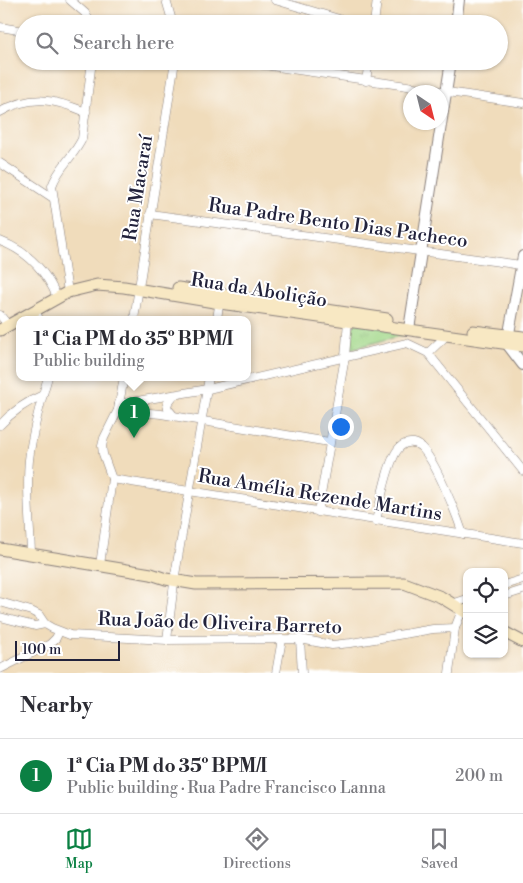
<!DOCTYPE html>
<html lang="en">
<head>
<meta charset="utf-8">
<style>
  :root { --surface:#fff; --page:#f2f2f3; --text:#2b2b33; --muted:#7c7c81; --line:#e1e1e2; --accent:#0b8043 }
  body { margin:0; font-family:"Libre Bodoni",serif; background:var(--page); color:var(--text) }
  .controls { position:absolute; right:15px; bottom:15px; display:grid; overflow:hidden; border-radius:10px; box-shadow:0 1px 4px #0004 }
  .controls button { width:45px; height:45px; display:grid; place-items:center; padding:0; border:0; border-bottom:1px solid var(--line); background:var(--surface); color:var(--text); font:25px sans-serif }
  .compass { position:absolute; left:403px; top:85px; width:45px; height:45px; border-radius:50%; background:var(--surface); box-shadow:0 1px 4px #0004; rotate:145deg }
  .scale { position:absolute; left:15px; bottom:12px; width:105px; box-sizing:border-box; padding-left:5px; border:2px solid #22223b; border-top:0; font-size:14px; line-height:18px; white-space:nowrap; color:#22223b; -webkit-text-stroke:4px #fff; paint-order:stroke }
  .you { position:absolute; left:340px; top:426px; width:18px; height:18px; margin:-12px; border:4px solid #fff; border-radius:50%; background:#1a73e8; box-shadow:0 0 0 8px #1a73e833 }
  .badge { display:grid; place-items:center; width:32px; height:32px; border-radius:50%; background:var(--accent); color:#fff; font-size:16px; font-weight:700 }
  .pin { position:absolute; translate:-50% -41px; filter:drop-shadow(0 1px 2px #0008) }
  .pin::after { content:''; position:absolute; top:26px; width:18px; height:15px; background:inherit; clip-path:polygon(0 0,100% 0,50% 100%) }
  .popup { position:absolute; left:16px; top:316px; width:235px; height:65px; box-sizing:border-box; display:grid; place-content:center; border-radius:10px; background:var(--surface); filter:drop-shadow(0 1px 4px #0005); font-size:16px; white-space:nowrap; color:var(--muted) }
  .popup b { font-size:19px; color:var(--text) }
  .popup::after { content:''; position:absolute; left:50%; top:100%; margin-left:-10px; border:10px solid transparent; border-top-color:var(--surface) }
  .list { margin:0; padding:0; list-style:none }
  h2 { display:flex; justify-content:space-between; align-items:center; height:65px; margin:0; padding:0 20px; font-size:21px }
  h2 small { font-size:16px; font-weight:400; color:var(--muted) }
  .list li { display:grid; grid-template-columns:32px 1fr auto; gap:15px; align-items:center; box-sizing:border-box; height:75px; padding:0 20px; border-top:1px solid var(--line) }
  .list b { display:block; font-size:19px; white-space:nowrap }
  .list p { margin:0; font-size:16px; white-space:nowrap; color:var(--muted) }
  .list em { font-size:16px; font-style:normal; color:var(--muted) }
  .icon { flex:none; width:28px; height:28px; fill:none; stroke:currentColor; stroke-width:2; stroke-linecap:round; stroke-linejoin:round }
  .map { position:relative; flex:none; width:523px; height:673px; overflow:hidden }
  .search { position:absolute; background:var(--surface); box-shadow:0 1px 4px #0004; left:15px; right:15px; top:15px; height:55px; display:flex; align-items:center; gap:12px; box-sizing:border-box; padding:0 18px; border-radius:28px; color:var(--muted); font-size:19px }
  .sheet { height:140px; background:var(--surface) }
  nav { display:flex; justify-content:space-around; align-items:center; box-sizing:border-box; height:70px; border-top:1px solid var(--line); background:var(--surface); font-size:14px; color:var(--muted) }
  nav a { display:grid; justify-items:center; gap:2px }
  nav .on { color:var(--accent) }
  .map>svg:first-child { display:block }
  .park { fill:url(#park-tufts); stroke:#627c62 }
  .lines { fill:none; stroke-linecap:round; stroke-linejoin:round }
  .minor-casing { stroke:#897f7b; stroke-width:9 }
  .tertiary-casing { stroke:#897f7b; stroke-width:12 }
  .secondary-casing { stroke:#897f7b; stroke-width:13 }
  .minor { stroke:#fff; stroke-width:8 }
  .tertiary { stroke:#fff; stroke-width:10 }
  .secondary { stroke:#f8e8c3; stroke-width:11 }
  .labels { text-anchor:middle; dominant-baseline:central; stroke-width:4; stroke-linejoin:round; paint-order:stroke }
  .street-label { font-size:19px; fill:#22223b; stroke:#fff }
</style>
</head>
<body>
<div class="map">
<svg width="523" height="673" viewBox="0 0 523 673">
  <defs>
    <pattern id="park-tufts" width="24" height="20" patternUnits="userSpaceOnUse" patternTransform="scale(1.25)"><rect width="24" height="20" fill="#a2d788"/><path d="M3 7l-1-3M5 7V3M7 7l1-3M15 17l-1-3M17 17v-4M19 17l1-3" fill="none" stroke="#8bb876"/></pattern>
  </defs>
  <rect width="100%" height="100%" fill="#fff"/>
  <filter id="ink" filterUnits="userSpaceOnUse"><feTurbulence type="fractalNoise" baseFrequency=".02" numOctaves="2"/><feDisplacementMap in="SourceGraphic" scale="10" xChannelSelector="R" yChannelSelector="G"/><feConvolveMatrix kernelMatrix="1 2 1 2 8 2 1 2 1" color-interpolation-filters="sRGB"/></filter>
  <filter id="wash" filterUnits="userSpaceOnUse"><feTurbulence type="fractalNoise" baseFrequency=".0096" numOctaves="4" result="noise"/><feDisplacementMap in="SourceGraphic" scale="20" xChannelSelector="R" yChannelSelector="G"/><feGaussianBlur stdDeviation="1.12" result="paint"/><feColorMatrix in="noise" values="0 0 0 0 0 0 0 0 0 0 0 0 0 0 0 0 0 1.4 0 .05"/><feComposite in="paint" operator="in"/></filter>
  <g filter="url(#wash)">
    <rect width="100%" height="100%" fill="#f0dcbb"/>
    <polygon class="park" points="354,322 407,334 351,349"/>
  </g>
  <g filter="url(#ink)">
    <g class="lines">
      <defs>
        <g id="minor">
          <polyline points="70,0 85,13 91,24"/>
          <polyline points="166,0 173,24"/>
          <polyline points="275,0 356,24"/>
          <polyline points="374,24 377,0"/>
          <polyline points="0,27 24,31"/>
          <polyline points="237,61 523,103"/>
          <polyline points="366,81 369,61"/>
          <path d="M 0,112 C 32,94 54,99 86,112"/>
          <polyline points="0,163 53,198"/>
          <polyline points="150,214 521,265"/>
          <path d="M 0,241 C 27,251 46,271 57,297"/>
          <path d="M 68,292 L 52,186 C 58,168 74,156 82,139 L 92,61"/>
          <polyline points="35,310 39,319"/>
          <polyline points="0,315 8,325"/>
          <polyline points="134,319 175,61"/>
          <polyline points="217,319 220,299"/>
          <polyline points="428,353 447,335"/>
          <polyline points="174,395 167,404 168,409 174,416"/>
          <polyline points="119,404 208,389 407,343 428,353 523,471"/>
          <polyline points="118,410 161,414 329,442"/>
          <path d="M 0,425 C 13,411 26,402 43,395"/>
          <polyline points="112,479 523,543"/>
          <polyline points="318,512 345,357 348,321"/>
          <path d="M 376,521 C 380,504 388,458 400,447 C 405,442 415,441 421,447 C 435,460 456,513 463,534"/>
          <path d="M 31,553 C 30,522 26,491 29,460 C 32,432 40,404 48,377"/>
          <polyline points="100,565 112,479 103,454 102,446 104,438 118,410 124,377"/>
          <polyline points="504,585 523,579"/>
          <polyline points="504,596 523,590"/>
          <polyline points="0,602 31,611 39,615 45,624 52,628 70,635 167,640 300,639 332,645 351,643 433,629 455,628"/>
          <polyline points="452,604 467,599"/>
          <polyline points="0,617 35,626 45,624"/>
          <polyline points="300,639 302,673"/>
          <polyline points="167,640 175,575 209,377"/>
          <polyline points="0,669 50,644 56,638 59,632"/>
          <polyline points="276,673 282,639"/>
          <polyline points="449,673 455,628 462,610 465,609"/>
        </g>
        <g id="tertiary">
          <polyline points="456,24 459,0"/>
          <polyline points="523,256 507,344 523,365"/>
          <polyline points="409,329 451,61"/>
        </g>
        <g id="secondary">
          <polyline points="178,288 387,319"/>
          <polyline points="0,330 68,292 97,285 124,287 220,303 523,346"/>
          <polyline points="473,331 523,337"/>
          <polyline points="0,549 151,574 166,579 196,584 404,583 441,597 467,613"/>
          <polyline points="504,632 523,642"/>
        </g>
      </defs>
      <use href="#minor" class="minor-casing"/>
      <use href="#tertiary" class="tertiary-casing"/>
      <use href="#secondary" class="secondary-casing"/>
      <use href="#minor" class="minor"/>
      <use href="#tertiary" class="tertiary"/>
      <use href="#secondary" class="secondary"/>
    </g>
  </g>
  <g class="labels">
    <g class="street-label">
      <text transform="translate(138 188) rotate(-81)">Rua Macaraí</text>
      <text transform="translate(338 223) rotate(8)">Rua Padre Bento Dias Pacheco</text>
      <text transform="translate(259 290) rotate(9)">Rua da Abolição</text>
      <text transform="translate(320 495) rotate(9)">Rua Amélia Rezende Martins</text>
      <text transform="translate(220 623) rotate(2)">Rua João de Oliveira Barreto</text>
    </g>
  </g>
</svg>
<div class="controls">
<button><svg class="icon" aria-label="locate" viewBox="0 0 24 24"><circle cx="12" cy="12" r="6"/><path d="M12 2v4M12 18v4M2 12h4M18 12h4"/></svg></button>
<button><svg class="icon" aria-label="layers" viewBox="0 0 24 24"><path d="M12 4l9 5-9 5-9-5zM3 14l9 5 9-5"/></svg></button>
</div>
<svg class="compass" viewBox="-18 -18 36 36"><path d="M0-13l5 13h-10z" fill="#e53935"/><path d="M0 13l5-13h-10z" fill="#7c7c81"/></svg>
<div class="scale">100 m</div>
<div class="you"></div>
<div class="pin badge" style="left:134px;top:438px">1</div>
<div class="popup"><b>1ª Cia PM do 35º BPM/I</b>Public building</div>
<div class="search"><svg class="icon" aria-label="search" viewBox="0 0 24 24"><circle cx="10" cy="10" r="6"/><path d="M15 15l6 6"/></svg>Search here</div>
</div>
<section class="sheet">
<h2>Nearby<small></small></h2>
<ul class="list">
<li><span class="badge">1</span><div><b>1ª Cia PM do 35º BPM/I</b><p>Public building · Rua Padre Francisco Lanna</p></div><em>200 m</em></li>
</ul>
</section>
<nav>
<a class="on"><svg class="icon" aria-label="map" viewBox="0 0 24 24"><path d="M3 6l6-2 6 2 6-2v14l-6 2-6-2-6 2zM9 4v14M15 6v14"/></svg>Map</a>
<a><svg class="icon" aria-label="directions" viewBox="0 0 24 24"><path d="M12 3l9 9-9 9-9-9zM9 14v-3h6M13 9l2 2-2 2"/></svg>Directions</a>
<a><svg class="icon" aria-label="saved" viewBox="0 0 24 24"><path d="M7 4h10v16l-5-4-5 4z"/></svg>Saved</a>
</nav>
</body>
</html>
